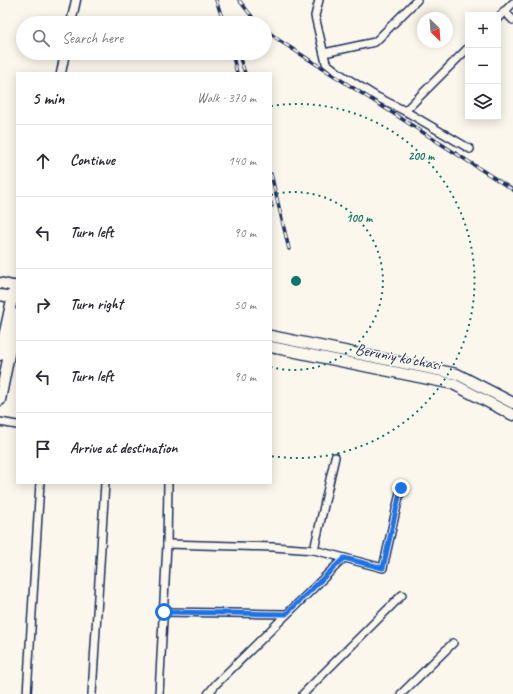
<!DOCTYPE html>
<html lang="en">
<head>
<meta charset="utf-8">
<style>
  :root { --surface:#fff; --page:#f7f7f7; --text:#2b2b33; --muted:#7c7c81; --line:#e1e1e2 }
  body { margin:0; font-family:Caveat,sans-serif; background:var(--page); color:var(--text) }
  .controls { position:absolute; right:12px; top:12px; display:grid; overflow:hidden; border-radius:0px; box-shadow:0 2px 10px #0003 }
  .controls button { width:36px; height:36px; display:grid; place-items:center; padding:0; border:0; border-bottom:1px solid var(--line); background:var(--surface); color:var(--text); font:20px sans-serif }
  .compass { position:absolute; left:417px; top:12px; width:36px; height:36px; border-radius:50%; background:var(--surface); box-shadow:0 2px 10px #0003; rotate:155deg }
  .stop { position:absolute; width:12px; height:12px; margin:-9px; border:3px solid #1a73e8; border-radius:50%; background:#fff }
  .stop.end { background:#1a73e8; border-color:#fff; box-shadow:0 1px 4px #0008 }
  .list { margin:0; padding:0; list-style:none }
  h2 { display:flex; justify-content:space-between; align-items:center; height:52px; margin:0; padding:0 16px; font-size:17px }
  h2 small { font-size:13px; font-weight:400; color:var(--muted) }
  .list li { display:grid; grid-template-columns:26px 1fr auto; gap:12px; align-items:center; box-sizing:border-box; height:72px; padding:0 16px; border-top:1px solid var(--line) }
  .list b { display:block; font-size:15px; white-space:nowrap }
  .list em { font-size:13px; font-style:normal; color:var(--muted) }
  .icon { flex:none; width:22px; height:22px; fill:none; stroke:currentColor; stroke-width:2; stroke-linecap:round; stroke-linejoin:round }
  .map { position:relative; flex:none; width:513px; height:694px; overflow:hidden }
  .search { position:absolute; background:var(--surface); box-shadow:0 2px 10px #0003; left:16px; top:16px; width:256px; height:44px; display:flex; align-items:center; gap:10px; box-sizing:border-box; padding:0 14px; border-radius:22px; color:var(--muted); font-size:15px }
  .panel { position:absolute; background:var(--surface); box-shadow:0 2px 10px #0003; left:16px; top:72px; width:256px; height:412px; border-radius:0px }
  .map>svg:first-child { display:block }
  .lines { fill:none; stroke-linecap:round; stroke-linejoin:round }
  .minor-casing { stroke:#1b2f5e; stroke-width:10 }
  .tertiary-casing { stroke:#1b2f5e; stroke-width:11 }
  .secondary-casing { stroke:#1b2f5e; stroke-width:13 }
  .minor { stroke:#fbf7ec; stroke-width:7 }
  .tertiary { stroke:#fbf7ec; stroke-width:8 }
  .secondary { stroke:#fbf7ec; stroke-width:10 }
  .rail-casing { stroke:#1b2f5e; stroke-width:3.5 }
  .rail { stroke:#fbf7ec; stroke-width:2; stroke-dasharray:6; stroke-linecap:butt }
  .route { stroke:#1a73e8; stroke-width:5 }
  .ring { fill:none; stroke:#0f766e; stroke-width:2; stroke-dasharray:2 4 }
  .labels { text-anchor:middle; dominant-baseline:central; stroke-width:3; stroke-linejoin:round; paint-order:stroke }
  .street-label { font-size:16px; fill:#1b2f5e; stroke:#fbf7ec }
  .centre { fill:#0f766e; stroke:#fbf7ec; stroke-width:2 }
  .ring-label { font-size:12px; text-anchor:middle; font-weight:bold; fill:#0f766e; stroke:#fbf7ec; stroke-width:3; stroke-linejoin:round; paint-order:stroke }
</style>
</head>
<body>
<div class="map">
<svg width="513" height="694" viewBox="0 0 513 694">
  <rect width="100%" height="100%" fill="#fbf7ec"/>
  <filter id="ink" filterUnits="userSpaceOnUse"><feTurbulence type="fractalNoise" baseFrequency=".025" numOctaves="2"/><feDisplacementMap in="SourceGraphic" scale="8" xChannelSelector="R" yChannelSelector="G"/><feConvolveMatrix kernelMatrix="1 2 1 2 8 2 1 2 1" color-interpolation-filters="sRGB"/></filter>
  <g filter="url(#ink)">
    <g class="lines">
      <defs>
        <g id="minor">
          <polyline points="319,0 315,16 326,63 340,74 377,97 405,111 470,149"/>
          <polyline points="504,11 513,20"/>
          <polyline points="498,18 513,3"/>
          <polyline points="324,53 375,42 417,0"/>
          <polyline points="405,111 468,48"/>
          <polyline points="0,422 17,425"/>
          <polyline points="167,544 273,547 314,550 383,568 401,488"/>
          <polyline points="314,550 335,457"/>
          <polyline points="164,612 286,614"/>
          <polyline points="27,694 40,483"/>
          <polyline points="92,694 105,483"/>
          <polyline points="159,694 167,544 168,483"/>
          <polyline points="208,694 216,684 344,558"/>
          <polyline points="303,694 402,595"/>
          <polyline points="401,694 453,643"/>
        </g>
        <g id="tertiary">
          <polyline points="71,23 76,0"/>
          <polyline points="61,73 65,53"/>
        </g>
        <g id="secondary">
          <polyline points="0,283 17,287"/>
          <polyline points="0,295 17,298"/>
          <polyline points="271,336 457,374 513,403"/>
          <polyline points="271,347 453,384 513,415"/>
          <polyline points="0,355 15,286"/>
          <polyline points="0,400 17,314"/>
        </g>
      </defs>
      <use href="#minor" class="minor-casing"/>
      <use href="#tertiary" class="tertiary-casing"/>
      <use href="#secondary" class="secondary-casing"/>
      <use href="#minor" class="minor"/>
      <use href="#tertiary" class="tertiary"/>
      <use href="#secondary" class="secondary"/>
      <defs>
        <g id="rail">
          <polyline points="216,0 224,23"/>
          <polyline points="239,0 257,23"/>
          <polyline points="265,29 280,41 513,190"/>
          <polyline points="232,53 237,73"/>
          <polyline points="238,53 245,73"/>
          <polyline points="271,174 289,249"/>
          <polyline points="271,203 272,206"/>
        </g>
      </defs>
      <use href="#rail" class="rail-casing"/>
      <use href="#rail" class="rail"/>
    </g>
  </g>
  <g class="lines" filter="url(#ink)">
    <polyline class="route" points="164,612 286,614 344,558 383,568 401,488"/>
  </g>
  <g class="ring">
    <path d="M271 195A89 89 0 1 1 271 367"/>
    <path d="M271 106A177 177 0 1 1 271 456"/>
  </g>
  <g class="labels">
    <g class="street-label">
      <text transform="translate(398 357) rotate(11)">Beruniy ko'chasi</text>
    </g>
  </g>
  <circle cx="296" cy="281" r="6" class="centre"/>
  <g class="ring-label">
    <text x="421" y="160">200 m</text>
    <text x="359" y="222">100 m</text>
  </g>
</svg>
<div class="controls">
<button>+</button>
<button>−</button>
<button><svg class="icon" aria-label="layers" viewBox="0 0 24 24"><path d="M12 4l9 5-9 5-9-5zM3 14l9 5 9-5"/></svg></button>
</div>
<svg class="compass" viewBox="-18 -18 36 36"><path d="M0-13l5 13h-10z" fill="#e53935"/><path d="M0 13l5-13h-10z" fill="#7c7c81"/></svg>
<div class="stop" style="left:164px;top:612px"></div>
<div class="stop end" style="left:401px;top:488px"></div>
<div class="search"><svg class="icon" aria-label="search" viewBox="0 0 24 24"><circle cx="10" cy="10" r="6"/><path d="M15 15l6 6"/></svg>Search here</div>
<section class="panel">
<h2>5 min<small>Walk · 370 m</small></h2>
<ul class="list">
<li><svg class="icon" aria-label="ahead" viewBox="0 0 24 24"><path d="M12 20V5M6 11l6-6 6 6"/></svg><div><b>Continue</b></div><em>140 m</em></li>
<li><svg class="icon" aria-label="left" viewBox="0 0 24 24"><path d="M17 20v-9H6M10 6l-5 5 5 5"/></svg><div><b>Turn left</b></div><em>90 m</em></li>
<li><svg class="icon" aria-label="right" viewBox="0 0 24 24"><path d="M7 20v-9h11M14 6l5 5-5 5"/></svg><div><b>Turn right</b></div><em>50 m</em></li>
<li><svg class="icon" aria-label="left" viewBox="0 0 24 24"><path d="M17 20v-9H6M10 6l-5 5 5 5"/></svg><div><b>Turn left</b></div><em>90 m</em></li>
<li><svg class="icon" aria-label="arrive" viewBox="0 0 24 24"><path d="M6 21V4h12l-3 4 3 4H6"/></svg><div><b>Arrive at destination</b></div></li>
</ul>
</section>
</div>
</body>
</html>
